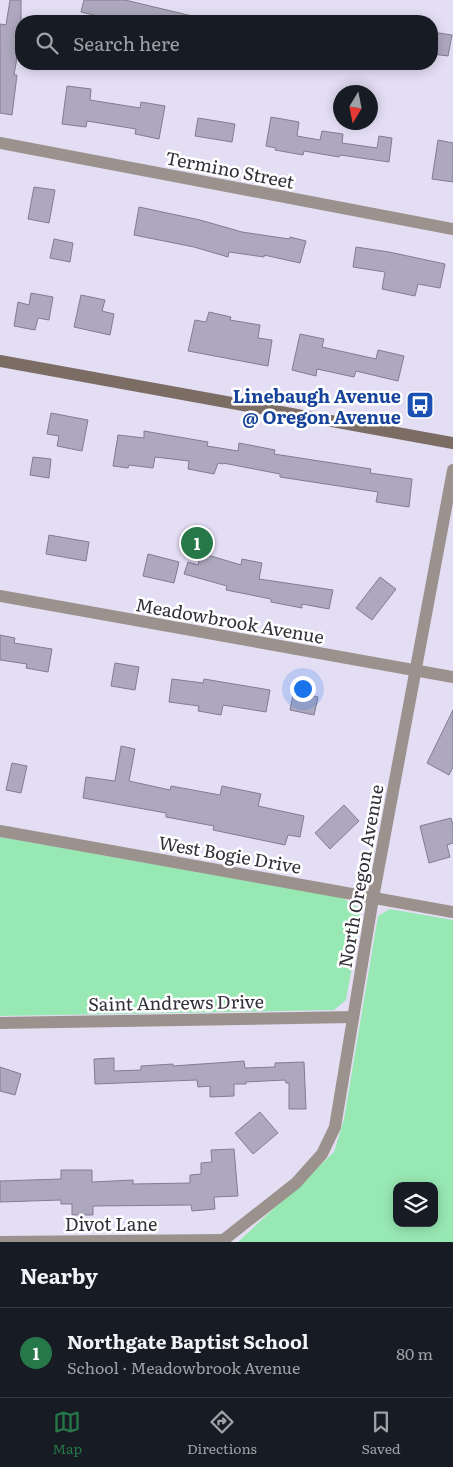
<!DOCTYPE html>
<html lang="en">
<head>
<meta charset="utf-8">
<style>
  :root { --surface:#171b24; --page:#242831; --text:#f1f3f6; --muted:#9ea1a6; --line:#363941; --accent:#267849 }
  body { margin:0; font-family:Literata,serif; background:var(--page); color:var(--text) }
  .controls { position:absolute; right:15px; bottom:15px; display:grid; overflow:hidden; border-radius:10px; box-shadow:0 2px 12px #0003 }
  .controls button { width:45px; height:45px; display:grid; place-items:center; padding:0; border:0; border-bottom:1px solid var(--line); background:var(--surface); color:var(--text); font:25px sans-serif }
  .compass { position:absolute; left:333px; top:85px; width:45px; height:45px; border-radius:50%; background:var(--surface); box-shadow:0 2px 12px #0003; rotate:190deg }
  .you { position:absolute; left:302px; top:688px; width:18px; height:18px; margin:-12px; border:4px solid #fff; border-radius:50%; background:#1a73e8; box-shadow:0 0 0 8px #1a73e833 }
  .badge { display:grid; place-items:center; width:32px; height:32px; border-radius:50%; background:var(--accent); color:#fff; font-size:16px; font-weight:700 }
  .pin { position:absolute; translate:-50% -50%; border:2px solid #fff; box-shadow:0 1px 5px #0006 }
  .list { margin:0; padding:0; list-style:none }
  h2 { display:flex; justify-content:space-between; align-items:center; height:65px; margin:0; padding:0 20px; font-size:21px }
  h2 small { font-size:16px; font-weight:400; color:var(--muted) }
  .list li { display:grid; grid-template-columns:32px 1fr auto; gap:15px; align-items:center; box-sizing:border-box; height:90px; padding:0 20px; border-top:1px solid var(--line) }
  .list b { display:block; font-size:19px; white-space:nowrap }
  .list p { margin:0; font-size:16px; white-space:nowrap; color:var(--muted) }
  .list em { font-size:16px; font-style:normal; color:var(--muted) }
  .icon { flex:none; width:28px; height:28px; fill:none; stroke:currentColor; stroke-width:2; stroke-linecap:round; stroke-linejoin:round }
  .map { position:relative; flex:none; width:453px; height:1242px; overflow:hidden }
  .search { position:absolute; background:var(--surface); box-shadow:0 2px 12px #0003; left:15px; right:15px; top:15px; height:55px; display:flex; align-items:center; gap:12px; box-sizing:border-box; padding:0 18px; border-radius:20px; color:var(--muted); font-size:19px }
  .sheet { height:155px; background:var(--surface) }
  nav { display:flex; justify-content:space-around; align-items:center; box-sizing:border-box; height:70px; border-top:1px solid var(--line); background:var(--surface); font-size:14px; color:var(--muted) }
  nav a { display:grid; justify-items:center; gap:2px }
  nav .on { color:var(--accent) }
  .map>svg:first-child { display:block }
  .green { fill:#98e8b3; fill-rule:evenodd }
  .building { fill:#aea8bf; stroke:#827c91 }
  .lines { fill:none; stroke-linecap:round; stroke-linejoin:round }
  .street { stroke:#9c928d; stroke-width:12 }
  .secondary { stroke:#7b6c64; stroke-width:12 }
  .labels { text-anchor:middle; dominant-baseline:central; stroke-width:5; stroke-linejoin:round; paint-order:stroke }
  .street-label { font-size:18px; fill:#333039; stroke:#fff }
  .transit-label { font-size:18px; font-weight:bold; fill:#164399; stroke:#fff; text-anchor:end }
</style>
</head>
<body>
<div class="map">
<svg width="453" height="1242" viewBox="0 0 453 1242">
  <rect width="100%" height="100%" fill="#e4def5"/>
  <g class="green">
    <polygon points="0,837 343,898 358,908 361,918 346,1000 334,1010 0,1016"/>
    <path d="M 390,909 L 453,920 L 453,1242 L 238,1242 L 334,1152 L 344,1119 L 378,916 ZM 397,1186 L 434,1186 L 434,1223 L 397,1223 Z"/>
  </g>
  <g class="building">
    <polygon points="10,0 21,0 21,34 14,75 17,75 12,115 0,113 0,24 6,25"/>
    <polygon points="84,0 125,0 192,16 192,21 118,21 81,12"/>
    <polygon points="432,32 452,35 448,56 432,54"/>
    <polygon points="67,86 91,89 90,100 140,108 141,102 165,106 159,139 135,134 136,129 87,121 86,127 62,124"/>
    <polygon points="271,117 299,122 297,136 320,140 322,131 343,134 342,143 377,148 379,136 392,138 389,162 340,155 339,157 304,151 303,155 275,150 276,148 266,146"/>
    <polygon points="198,118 235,124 232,142 195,136"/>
    <polygon points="438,140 453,143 453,182 432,179"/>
    <polygon points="34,187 55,190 49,223 28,219"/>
    <polygon points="139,207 200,220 242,232 289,239 290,237 306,241 300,263 264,255 264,257 229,252 228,257 194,247 134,235"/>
    <polygon points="54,239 73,243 70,262 50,258"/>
    <polygon points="356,247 389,252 445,264 440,288 418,284 415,296 382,289 385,272 353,267"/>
    <polygon points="31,293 53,297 49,320 38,318 35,330 14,326 18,302 29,305"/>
    <polygon points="81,295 105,300 102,311 114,314 110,335 74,327"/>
    <polygon points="209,312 231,317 230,320 260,325 258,338 272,340 268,366 188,351 195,320 206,322"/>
    <polygon points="300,334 324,339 322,347 376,359 378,350 404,356 398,381 356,371 354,377 317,369 316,376 292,370"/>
    <polygon points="51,413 88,420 82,451 57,446 59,436 47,434"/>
    <polygon points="144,431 208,442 207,446 238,451 239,443 275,450 274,454 371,469 370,473 412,479 409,507 376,502 378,492 280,477 280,474 223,463 223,464 218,463 214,474 188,469 189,461 155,457 153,468 129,465 128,468 113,466 118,435 144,438"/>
    <polygon points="33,457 51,459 49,478 30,475"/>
    <polygon points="49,535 89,542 86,561 46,554"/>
    <polygon points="201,553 241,565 242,559 262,563 259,579 333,590 329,609 302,604 302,608 271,602 271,599 226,590 227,586 184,574 188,562 198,565"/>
    <polygon points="148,554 179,562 174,583 143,576"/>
    <polygon points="380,577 396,589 372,620 356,608"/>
    <polygon points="0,635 15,638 14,643 52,649 48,672 26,668 27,664 0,660"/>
    <polygon points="115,663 139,667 135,690 111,686"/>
    <polygon points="172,679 203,683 204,679 270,690 266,712 223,705 221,715 198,711 199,706 169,702"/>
    <polygon points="294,691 318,697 314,715 290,710"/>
    <polygon points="453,710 453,767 449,775 427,763"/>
    <polygon points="121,746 135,749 129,781 170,790 171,786 220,795 222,786 261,794 258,806 304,816 300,837 288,835 285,845 213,830 214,826 166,817 166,813 83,798 86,777 115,781"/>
    <polygon points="12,763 27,766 21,793 6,790"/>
    <polygon points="344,805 359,821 330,849 315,833"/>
    <polygon points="451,818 453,825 453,843 447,845 450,857 429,863 420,826"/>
    <polygon points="114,1058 114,1071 141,1070 141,1066 173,1064 173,1066 244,1061 245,1068 275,1067 275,1063 304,1062 306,1109 289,1109 289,1083 286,1083 285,1080 246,1082 246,1084 234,1084 234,1096 210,1097 210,1086 198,1087 197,1080 95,1084 94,1059"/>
    <polygon points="0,1067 21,1074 15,1095 0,1091"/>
    <polygon points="260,1112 278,1133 253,1154 235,1133"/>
    <polygon points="234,1149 238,1196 214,1197 215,1209 192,1211 191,1205 93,1206 93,1215 72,1215 72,1204 61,1204 61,1200 0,1202 0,1181 61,1179 61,1170 92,1170 92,1182 133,1180 133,1184 190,1183 190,1175 201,1174 201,1163 212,1162 211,1150"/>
  </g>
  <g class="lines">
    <g class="street">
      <polyline points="0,143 453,229"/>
      <polyline points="0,596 453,677"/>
      <polyline points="0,831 453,912"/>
      <polyline points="0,1023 353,1017"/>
      <polyline points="0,1242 223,1240"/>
      <polyline points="221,1242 296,1183 322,1154 335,1127 373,898 453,470"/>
    </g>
    <polyline class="secondary" points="0,361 453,443"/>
  </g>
  <defs>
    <symbol id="bus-square" viewBox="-11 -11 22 22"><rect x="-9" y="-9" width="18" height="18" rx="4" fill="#1a4fb4" stroke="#fff"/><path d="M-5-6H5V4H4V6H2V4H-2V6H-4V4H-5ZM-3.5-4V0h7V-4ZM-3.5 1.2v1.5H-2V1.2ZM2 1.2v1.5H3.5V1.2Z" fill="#fff"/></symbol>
  </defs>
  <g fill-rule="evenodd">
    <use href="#bus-square" x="404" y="389" width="32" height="32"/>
  </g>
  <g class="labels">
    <g class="street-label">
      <text transform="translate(230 169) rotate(11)">Termino Street</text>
      <text transform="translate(230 620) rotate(10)">Meadowbrook Avenue</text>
      <text transform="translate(230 854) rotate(10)">West Bogie Drive</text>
      <text transform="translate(360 876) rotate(-80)">North Oregon Avenue</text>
      <text transform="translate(176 1002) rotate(-1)">Saint Andrews Drive</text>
      <text x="111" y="1223">Divot Lane</text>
    </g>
    <g class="transit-label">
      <text x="401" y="395">Linebaugh Avenue<tspan x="401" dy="21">@ Oregon Avenue</tspan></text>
    </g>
  </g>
</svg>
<div class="controls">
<button><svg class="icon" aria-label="layers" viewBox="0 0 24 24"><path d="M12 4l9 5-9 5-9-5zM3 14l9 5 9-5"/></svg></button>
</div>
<svg class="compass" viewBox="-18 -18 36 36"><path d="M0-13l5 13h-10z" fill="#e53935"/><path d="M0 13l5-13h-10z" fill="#9ea1a6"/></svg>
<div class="you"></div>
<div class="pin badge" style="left:197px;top:543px">1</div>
<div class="search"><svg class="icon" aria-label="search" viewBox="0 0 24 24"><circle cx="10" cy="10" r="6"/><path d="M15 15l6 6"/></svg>Search here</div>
</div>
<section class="sheet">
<h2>Nearby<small></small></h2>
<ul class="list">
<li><span class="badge">1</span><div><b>Northgate Baptist School</b><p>School · Meadowbrook Avenue</p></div><em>80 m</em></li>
</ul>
</section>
<nav>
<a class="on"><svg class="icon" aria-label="map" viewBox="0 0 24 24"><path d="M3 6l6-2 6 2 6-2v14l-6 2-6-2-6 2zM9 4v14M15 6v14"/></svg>Map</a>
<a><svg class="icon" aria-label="directions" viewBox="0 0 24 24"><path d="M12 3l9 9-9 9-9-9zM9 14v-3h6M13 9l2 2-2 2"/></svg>Directions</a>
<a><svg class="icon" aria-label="saved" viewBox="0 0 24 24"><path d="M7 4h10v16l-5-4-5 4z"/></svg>Saved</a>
</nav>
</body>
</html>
